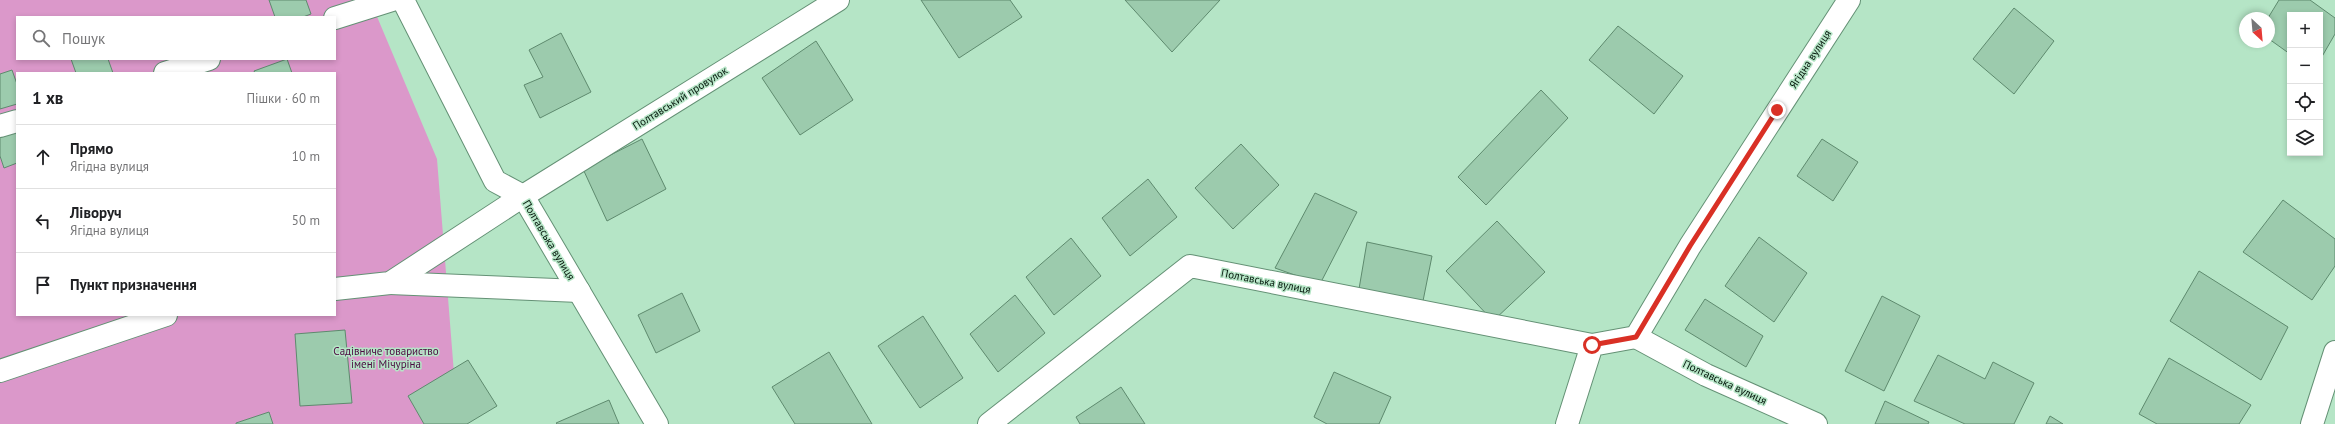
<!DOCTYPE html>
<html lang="uk">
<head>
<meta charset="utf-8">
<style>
  :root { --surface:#fff; --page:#f2f2f2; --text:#202124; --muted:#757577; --line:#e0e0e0 }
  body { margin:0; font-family:"PT Sans",sans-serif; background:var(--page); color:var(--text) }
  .controls { position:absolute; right:12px; top:12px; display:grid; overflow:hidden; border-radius:0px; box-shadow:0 2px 6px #0003 }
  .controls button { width:36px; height:36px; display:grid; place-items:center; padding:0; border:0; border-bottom:1px solid var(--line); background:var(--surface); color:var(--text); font:20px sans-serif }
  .compass { position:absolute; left:2239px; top:12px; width:36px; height:36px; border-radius:50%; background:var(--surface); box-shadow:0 2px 6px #0003; rotate:154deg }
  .stop { position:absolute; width:12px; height:12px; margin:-9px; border:3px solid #d93025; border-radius:50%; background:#fff }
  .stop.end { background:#d93025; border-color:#fff; box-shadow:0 1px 4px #0008 }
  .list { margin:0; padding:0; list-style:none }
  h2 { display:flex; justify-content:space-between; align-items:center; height:52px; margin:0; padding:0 16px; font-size:17px }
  h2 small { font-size:13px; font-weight:400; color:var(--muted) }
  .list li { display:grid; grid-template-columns:26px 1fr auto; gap:12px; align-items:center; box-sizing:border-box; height:64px; padding:0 16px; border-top:1px solid var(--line) }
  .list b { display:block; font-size:15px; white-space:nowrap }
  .list p { margin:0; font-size:13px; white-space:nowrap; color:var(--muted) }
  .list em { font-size:13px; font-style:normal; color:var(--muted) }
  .icon { flex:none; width:22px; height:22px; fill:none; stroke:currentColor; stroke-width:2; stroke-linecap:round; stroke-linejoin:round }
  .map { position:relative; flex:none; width:2335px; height:424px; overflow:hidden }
  .search { position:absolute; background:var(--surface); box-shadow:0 2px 6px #0003; left:16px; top:16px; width:320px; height:44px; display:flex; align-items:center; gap:10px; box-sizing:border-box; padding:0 14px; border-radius:0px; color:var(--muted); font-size:15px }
  .panel { position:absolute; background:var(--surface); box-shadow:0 2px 6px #0003; left:16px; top:72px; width:320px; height:244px; border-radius:0px }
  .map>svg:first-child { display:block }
  .green { fill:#db98ca; fill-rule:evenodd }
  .building { fill:#9ccbad; stroke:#5e8a6e }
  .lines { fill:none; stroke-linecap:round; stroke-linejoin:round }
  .minor-casing { stroke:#649175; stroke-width:24 }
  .minor { stroke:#fff; stroke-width:22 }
  .route { stroke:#d93025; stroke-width:5 }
  .labels { text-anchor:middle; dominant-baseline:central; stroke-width:3; stroke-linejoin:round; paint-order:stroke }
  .street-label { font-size:11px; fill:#05170c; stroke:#b5e5c6 }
  .park-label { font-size:11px; fill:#4c0a41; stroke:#b5e5c6 }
</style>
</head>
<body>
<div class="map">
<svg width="2335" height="424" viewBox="0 0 2335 424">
  <rect width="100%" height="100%" fill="#b5e5c6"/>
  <path class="green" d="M 0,0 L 370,0 L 437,159 L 458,424 L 0,424 ZM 17,17 L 335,17 L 335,59 L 17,59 ZM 17,73 L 335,73 L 335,315 L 17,315 Z"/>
  <g class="building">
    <polygon points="269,0 306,0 311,14 303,17 275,17"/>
    <polygon points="921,0 1010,0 1022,17 959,58"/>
    <polygon points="1125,0 1220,0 1172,52"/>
    <polygon points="2279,0 2310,0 2335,18 2335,34 2320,60 2320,15 2290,15 2290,54 2269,39 2268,18"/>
    <polygon points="2014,8 2054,41 2014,94 1973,59"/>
    <polygon points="1618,26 1683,76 1654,114 1589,60"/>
    <polygon points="561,33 591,92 540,118 524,85 543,77 529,50"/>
    <polygon points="816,41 853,100 800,135 762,78"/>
    <polygon points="71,59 108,59 113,73 76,73"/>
    <polygon points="287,59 292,73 255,73 254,71"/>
    <polygon points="12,70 17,84 17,104 0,109 0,74"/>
    <polygon points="1541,90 1568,118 1486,205 1458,177"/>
    <polygon points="17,128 17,163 4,168 0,156 0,134"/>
    <polygon points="642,139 666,189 607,221 583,169"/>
    <polygon points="1822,139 1858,162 1833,201 1797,176"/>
    <polygon points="1241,144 1279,185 1233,229 1195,188"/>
    <polygon points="1148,179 1177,217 1130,256 1102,218"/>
    <polygon points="1315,193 1357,212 1320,284 1275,268"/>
    <polygon points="2283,200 2335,239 2335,266 2312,300 2243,252"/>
    <polygon points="1497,221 1545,272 1493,321 1446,271"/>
    <polygon points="1759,237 1807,273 1774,322 1725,286"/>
    <polygon points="1071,238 1101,276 1054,315 1026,277"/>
    <polygon points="1367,242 1432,256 1423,301 1359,289"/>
    <polygon points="2199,271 2288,327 2261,380 2170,321"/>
    <polygon points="682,293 700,331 656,353 638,315"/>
    <polygon points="1015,295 1045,333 998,372 970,334"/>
    <polygon points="1882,296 1920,316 1884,391 1845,371"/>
    <polygon points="1705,299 1763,336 1746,367 1685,330"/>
    <polygon points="923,316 963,378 920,408 878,346"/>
    <polygon points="345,330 352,403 300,406 295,334"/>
    <polygon points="829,352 872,424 795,424 772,387"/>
    <polygon points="1938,355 1985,379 1993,362 2034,383 2014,424 1965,424 1914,401"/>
    <polygon points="2169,358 2251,405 2239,424 2157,424 2139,414"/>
    <polygon points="468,360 497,406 467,424 424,424 408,396"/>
    <polygon points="1334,372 1391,397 1379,424 1327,424 1314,417"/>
    <polygon points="1121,387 1145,424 1080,424 1076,417"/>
    <polygon points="609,400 619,424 557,424 556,423"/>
    <polygon points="1885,401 1929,422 1928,424 1875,424"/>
    <polygon points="269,412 273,424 236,424 236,423"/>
    <polygon points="2050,416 2063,424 2046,424"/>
  </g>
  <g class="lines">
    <defs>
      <g id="minor">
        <polyline points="403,0 495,181 523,196 657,424"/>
        <polyline points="335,18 392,0"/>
        <polyline points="165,73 209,59"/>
        <polyline points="0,126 17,121"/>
        <polyline points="390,283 579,291"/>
        <polyline points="335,289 390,283 523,196 838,0"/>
        <polyline points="1636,337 1706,375 1816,424"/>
        <polyline points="0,371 166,315"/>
        <polyline points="989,424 1190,266 1592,345"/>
        <polyline points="1567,424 1592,345 1636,337 1690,246 1849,0"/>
        <polyline points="2312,424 2335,352"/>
      </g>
    </defs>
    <use href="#minor" class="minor-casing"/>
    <use href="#minor" class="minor"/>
  </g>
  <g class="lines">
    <polyline class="route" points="1592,345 1636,337 1690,246 1777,110"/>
  </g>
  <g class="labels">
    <g class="street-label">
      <text transform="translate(1810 59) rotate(-57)">Ягідна вулиця</text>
      <text transform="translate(680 98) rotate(-32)">Полтавський провулок</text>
      <text transform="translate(549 240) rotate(59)">Полтавська вулиця</text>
      <text transform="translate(1266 281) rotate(11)">Полтавська вулиця</text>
      <text transform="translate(1725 382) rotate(25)">Полтавська вулиця</text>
    </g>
    <g class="park-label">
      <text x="386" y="351">Садівниче товариство<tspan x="386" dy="13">імені Мічуріна</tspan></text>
    </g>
  </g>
</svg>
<div class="controls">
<button>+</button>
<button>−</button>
<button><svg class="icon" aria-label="locate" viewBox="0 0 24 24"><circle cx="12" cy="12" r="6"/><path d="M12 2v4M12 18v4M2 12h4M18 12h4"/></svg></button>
<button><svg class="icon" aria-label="layers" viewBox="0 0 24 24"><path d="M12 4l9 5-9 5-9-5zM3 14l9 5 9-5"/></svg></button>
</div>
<svg class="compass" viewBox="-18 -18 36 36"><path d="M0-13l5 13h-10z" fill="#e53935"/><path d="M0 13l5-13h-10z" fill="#757577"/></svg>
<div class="stop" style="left:1592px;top:345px"></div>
<div class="stop end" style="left:1777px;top:110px"></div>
<div class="search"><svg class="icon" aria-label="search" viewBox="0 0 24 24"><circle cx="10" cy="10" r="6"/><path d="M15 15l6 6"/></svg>Пошук</div>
<section class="panel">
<h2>1 хв<small>Пішки · 60 m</small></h2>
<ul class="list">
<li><svg class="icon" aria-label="ahead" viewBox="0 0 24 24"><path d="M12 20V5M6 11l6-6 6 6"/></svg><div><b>Прямо</b><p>Ягідна вулиця</p></div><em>10 m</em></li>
<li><svg class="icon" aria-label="left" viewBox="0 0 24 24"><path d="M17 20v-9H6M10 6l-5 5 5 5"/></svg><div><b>Ліворуч</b><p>Ягідна вулиця</p></div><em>50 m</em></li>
<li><svg class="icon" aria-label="arrive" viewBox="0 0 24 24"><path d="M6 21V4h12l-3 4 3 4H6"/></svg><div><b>Пункт призначення</b></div></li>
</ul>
</section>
</div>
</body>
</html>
